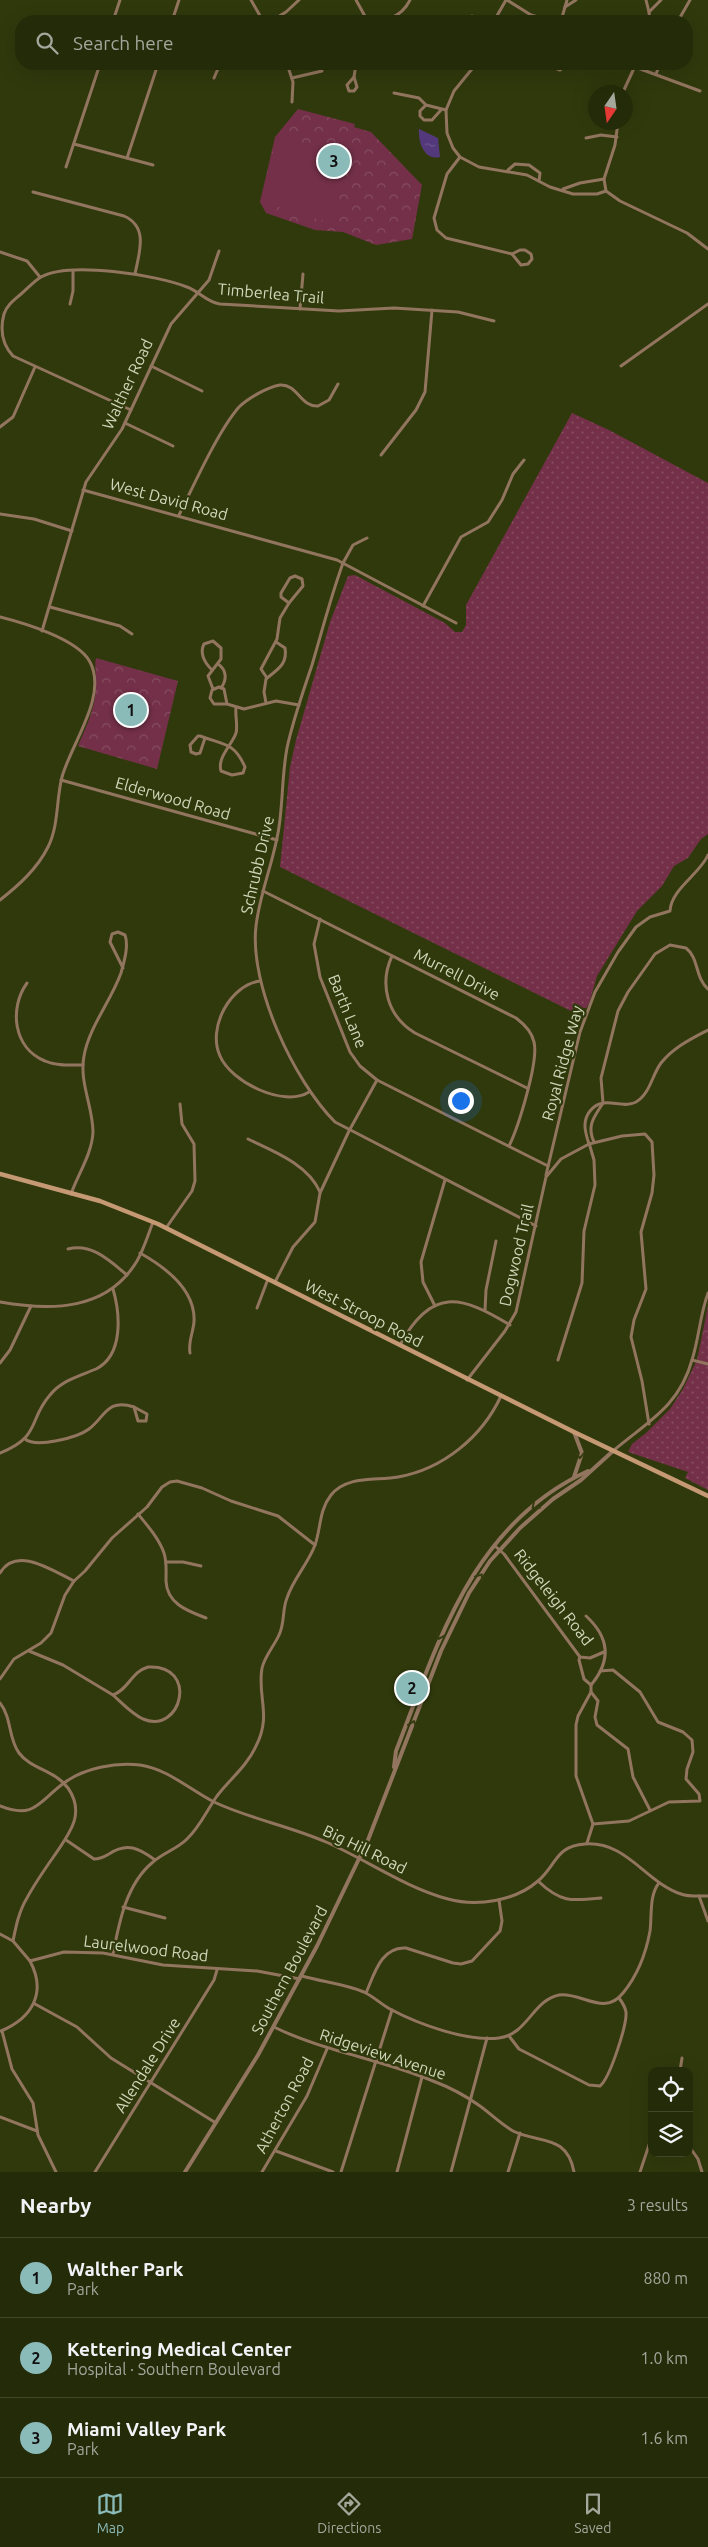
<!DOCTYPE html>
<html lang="en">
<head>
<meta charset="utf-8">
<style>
  :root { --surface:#242b09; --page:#303717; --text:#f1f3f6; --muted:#a3a79c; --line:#41472a; --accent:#8bbbb9 }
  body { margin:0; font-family:Ubuntu,sans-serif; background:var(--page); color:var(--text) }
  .controls { position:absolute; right:15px; bottom:15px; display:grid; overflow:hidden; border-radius:10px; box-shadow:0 5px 20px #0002 }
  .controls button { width:45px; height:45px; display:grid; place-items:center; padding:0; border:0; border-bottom:1px solid var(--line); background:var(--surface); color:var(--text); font:25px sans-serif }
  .compass { position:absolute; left:588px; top:85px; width:45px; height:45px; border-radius:50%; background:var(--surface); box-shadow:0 5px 20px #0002; rotate:193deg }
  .you { position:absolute; left:460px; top:1100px; width:18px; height:18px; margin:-12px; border:4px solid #fff; border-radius:50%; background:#1a73e8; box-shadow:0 0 0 8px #1a73e833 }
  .badge { display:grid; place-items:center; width:32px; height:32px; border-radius:50%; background:var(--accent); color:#111; font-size:16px; font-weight:700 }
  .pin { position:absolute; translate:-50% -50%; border:2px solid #fff; box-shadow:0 1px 5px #0006 }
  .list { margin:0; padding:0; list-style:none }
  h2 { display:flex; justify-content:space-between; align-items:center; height:65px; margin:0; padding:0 20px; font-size:21px }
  h2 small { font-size:16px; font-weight:400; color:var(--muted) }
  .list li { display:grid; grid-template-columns:32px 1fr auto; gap:15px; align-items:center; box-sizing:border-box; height:80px; padding:0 20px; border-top:1px solid var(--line) }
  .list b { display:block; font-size:19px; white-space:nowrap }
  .list p { margin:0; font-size:16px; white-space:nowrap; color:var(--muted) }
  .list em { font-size:16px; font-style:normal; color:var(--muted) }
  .icon { flex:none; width:28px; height:28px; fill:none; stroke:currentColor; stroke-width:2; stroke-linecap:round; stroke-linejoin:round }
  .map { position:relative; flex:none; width:708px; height:2172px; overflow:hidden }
  .search { position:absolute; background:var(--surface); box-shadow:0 5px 20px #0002; left:15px; right:15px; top:15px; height:55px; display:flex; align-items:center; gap:12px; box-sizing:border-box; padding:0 18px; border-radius:20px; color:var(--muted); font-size:19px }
  .sheet { height:305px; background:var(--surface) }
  nav { display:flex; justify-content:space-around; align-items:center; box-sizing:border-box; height:70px; border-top:1px solid var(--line); background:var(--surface); font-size:14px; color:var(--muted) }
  nav a { display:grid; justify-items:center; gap:2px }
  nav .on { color:var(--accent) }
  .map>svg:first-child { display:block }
  .grass { fill:url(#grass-dots) }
  .forest { fill:url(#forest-crowns) }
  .garden { fill:#733048 }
  .water { fill:url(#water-ripples) }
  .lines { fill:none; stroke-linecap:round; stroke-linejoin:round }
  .minor { stroke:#92755e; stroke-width:3 }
  .tertiary { stroke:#92755e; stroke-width:4 }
  .secondary { stroke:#c69975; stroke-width:4.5 }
  .oneway { stroke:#353c10 }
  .labels { text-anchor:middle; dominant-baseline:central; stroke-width:4.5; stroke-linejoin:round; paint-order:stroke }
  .street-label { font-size:16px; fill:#ced7b9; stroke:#30390c }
</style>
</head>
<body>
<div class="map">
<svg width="708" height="2172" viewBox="0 0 708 2172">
  <defs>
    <pattern id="grass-dots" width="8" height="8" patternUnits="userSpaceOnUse" patternTransform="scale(1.25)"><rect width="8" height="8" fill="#733048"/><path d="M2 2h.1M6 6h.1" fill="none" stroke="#864d60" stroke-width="1.8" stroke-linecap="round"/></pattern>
    <pattern id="forest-crowns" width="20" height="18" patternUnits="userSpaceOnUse" patternTransform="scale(1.25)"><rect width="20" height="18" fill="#733048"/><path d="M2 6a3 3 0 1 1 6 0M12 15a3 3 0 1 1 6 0" fill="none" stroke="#864d60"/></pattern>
    <pattern id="water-ripples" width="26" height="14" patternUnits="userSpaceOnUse" patternTransform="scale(1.25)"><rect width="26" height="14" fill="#53397b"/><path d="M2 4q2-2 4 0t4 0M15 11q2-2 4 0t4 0" fill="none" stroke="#6b558c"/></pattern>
  </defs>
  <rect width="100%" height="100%" fill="#30390c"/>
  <g class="grass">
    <polygon points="572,413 609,430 708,483 708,834 701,839 688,858 674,866 662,886 637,911 597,976 589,1004 586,1008 583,1008 579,1015 280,867 290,767 296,740 330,622 348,576 355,575 445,623 455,632 462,632 466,625 466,605"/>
    <polygon points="708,1306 708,1490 685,1478 688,1472 628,1452 632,1444 646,1433 670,1409 683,1389 697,1360"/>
  </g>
  <g class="forest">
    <polygon points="298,109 355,124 354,127 371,132 422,185 412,239 376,245 343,232 315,230 266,213 260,202 275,137"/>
    <path d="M 96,658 L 178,681 L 157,769 L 78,746 C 86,727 96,707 96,685 C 97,676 94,668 96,658 Z"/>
    <polygon points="708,1306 708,1332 704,1336 699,1355"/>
  </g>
  <g class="garden">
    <polygon points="277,137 321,149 315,172 322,170 342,175 335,223 282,211 283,208 260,202"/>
    <polygon points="131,711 147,724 134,740 117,727"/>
  </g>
  <path class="water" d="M 419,129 L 438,138 L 440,157 C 424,161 418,142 419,129 Z"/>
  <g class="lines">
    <g class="minor">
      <polyline points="251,0 263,21"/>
      <path d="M 356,0 L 366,18 C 384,25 402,16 410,0"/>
      <polyline points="507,0 531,15 553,21"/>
      <polyline points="567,0 565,7 576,0"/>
      <polyline points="646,0 649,12"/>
      <polyline points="113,21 120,0"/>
      <polyline points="172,21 179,0"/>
      <polyline points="271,21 286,12 299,0"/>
      <polyline points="465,21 472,16 479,21"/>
      <polyline points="494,21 506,0"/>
      <polyline points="561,21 565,7"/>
      <polyline points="650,21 649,12 661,0"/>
      <polyline points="678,21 690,0"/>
      <polyline points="287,64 293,82 292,102"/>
      <polyline points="463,64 471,70"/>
      <polyline points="476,64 454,91 446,110 447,133 453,148 460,157 479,167 527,175 550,187 573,194 597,194 606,191"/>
      <polyline points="552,64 555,68 560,70 567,64"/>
      <polyline points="635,67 700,91"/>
      <polyline points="656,74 660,64"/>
      <polygon points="354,77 357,87 354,91 349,91 347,85"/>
      <polyline points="354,77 356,64"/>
      <polyline points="214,78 220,64"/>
      <polyline points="292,78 322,71"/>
      <polyline points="623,92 636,64"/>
      <polyline points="394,93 419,98 426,105 446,110"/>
      <polyline points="426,105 420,111 420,116 424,120 432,120 441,110"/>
      <polyline points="618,122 615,145 604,179 606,191 620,201 687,233 708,249"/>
      <polyline points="586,138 601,135 617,137"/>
      <polyline points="74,144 153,165"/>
      <polyline points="460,157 447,174 434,218 437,230 446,238 512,254"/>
      <polyline points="127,158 158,64"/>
      <polyline points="66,167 100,64"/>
      <polyline points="508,170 515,164 529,165 540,173 539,181"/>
      <polyline points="563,189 580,183 604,179"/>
      <path d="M 33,192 L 124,216 C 149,227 139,253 135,274"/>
      <polygon points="520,250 525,250 531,254 532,259 528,264 521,265 512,254"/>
      <polyline points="0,252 27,261 40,277"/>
      <polyline points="70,304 73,291 73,272"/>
      <polyline points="300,309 303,274"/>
      <polyline points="151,366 202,391"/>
      <polyline points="621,366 708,304"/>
      <path d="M 131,410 L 13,356 C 2,344 0,329 4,314 C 7,305 14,300 21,294 C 27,289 34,281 41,277 C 69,261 157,275 187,287 C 199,291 206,302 220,304 L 339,311 L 394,308 L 458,312 L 494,321"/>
      <polyline points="125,423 173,446"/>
      <polyline points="0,427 13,417 35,367"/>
      <polyline points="381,455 416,410 425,392 432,310"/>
      <polyline points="83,490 337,560 456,623"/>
      <polyline points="0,514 34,519 72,531"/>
      <path d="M 179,515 C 194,485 218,431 239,407 C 248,398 268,387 280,385 C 298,384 300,407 318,406 L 329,400 L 338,384"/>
      <path d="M 367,538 L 353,545 L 343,563 C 331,596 322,631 312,665 C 303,692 293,720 287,748 C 282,774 283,801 279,827 C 274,861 260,892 256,926 C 249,985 294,1081 335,1122 L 536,1226"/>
      <polygon points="295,576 302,579 303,586 289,603 281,597 281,593 290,578"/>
      <polyline points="423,606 461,537 488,522 502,500 513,474 524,460"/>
      <polyline points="50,607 120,626 132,634"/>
      <path d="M 0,617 C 24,623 78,639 90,662 C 108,696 71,744 62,777 C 56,800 59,825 48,847 C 37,869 19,885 0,900"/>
      <polyline points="42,631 86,482 122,429 171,324 209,280 219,251"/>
      <path d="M 218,664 C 227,670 227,680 221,688"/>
      <path d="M 212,670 C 205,663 199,654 204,644 L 213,641 L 221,648 L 221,659 L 208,676 L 213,689"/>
      <polyline points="267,678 261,669 277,639 280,618 289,603"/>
      <path d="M 266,703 L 264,692 L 266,679 C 276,670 288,665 285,648 L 276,642"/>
      <polyline points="227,704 214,704 210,698 212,690 219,687 224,689 227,704 244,709 276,701 299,705"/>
      <path d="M 205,738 L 200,753 L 196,754 L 191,752 L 190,745 L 198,736 L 200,736 C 224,745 234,742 245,767 L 243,773 L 232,775 L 221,771 C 217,757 232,745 236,733 C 238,726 235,716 236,708"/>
      <polyline points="61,780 277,840"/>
      <path d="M 263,891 L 516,1018 C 524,1024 532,1032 534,1042 C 539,1061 518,1128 509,1146"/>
      <polyline points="320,919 314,944 320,977 350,1052 360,1066 377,1080 548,1166"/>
      <path d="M 392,956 C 379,984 387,1016 415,1033 L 527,1088"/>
      <path d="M 260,981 C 230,985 207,1028 220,1056 C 231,1082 284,1108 309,1092"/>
      <path d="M 27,983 C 9,1008 13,1048 45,1061 C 56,1066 71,1065 83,1065"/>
      <path d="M 603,1103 L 601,1078 L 618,1011 L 628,992 L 655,954 L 670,945 L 686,948 C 699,958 695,978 708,989"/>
      <path d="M 248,1139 C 273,1151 308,1164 320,1192"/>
      <path d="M 594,1142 C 586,1125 595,1116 603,1103"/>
      <path d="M 589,1144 C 585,1132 582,1121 590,1111 C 603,1094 621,1110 636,1102 C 650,1094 652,1075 661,1063 C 674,1047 691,1039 708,1030"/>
      <path d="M 546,1175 L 580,1032 L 595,992 L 618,952 L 636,927 L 650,917 L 670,911 C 671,889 700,874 708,855"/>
      <path d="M 71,1194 C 78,1174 92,1154 93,1132 C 93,1107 79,1082 84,1056 C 89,1027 111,1001 121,973 C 124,962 129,946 125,935 L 118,932 L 112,934 L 110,942 L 123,968"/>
      <polyline points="166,1228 192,1191 195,1181 194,1144 182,1124 180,1104"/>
      <path d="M 68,1249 C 92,1243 110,1261 127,1275"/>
      <path d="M 140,1253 C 165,1267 196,1290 194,1322 C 193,1333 188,1342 190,1353"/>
      <polyline points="275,1282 293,1247 315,1222 320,1193 349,1131 377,1080"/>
      <path d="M 0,1302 C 51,1311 107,1311 137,1261 C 144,1249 148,1235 153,1222"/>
      <polyline points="435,1306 423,1282 421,1262 445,1180"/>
      <polyline points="257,1308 268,1279"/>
      <polyline points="485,1310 486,1290 496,1241"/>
      <path d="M 400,1345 C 431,1287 461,1295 510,1325"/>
      <polyline points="558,1360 582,1283 584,1231 595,1185 594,1160 589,1143"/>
      <polyline points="692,1360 708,1364"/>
      <polyline points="0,1363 10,1350 31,1306"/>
      <polyline points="467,1380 505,1331 516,1312 546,1177 561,1159 589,1144 622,1136 645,1134 652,1142 654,1175 652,1193 641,1232 646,1289 634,1320 631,1337 642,1381 649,1424"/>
      <polygon points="134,1407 147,1414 146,1421 138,1421"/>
      <path d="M 25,1439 C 36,1448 77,1438 89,1429 C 105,1417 107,1398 134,1407"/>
      <path d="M 613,1451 C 647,1422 679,1407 692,1360 C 699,1338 700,1315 708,1293"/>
      <path d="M 0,1453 C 41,1437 28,1420 50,1395 C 62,1380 80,1376 96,1369 C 124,1355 120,1313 113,1289"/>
      <path d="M 138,1514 C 148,1526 159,1539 164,1553 C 167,1562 166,1571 166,1581 C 167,1604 188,1611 206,1618"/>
      <polyline points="495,1546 504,1554 580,1657 590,1658 604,1652"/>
      <polyline points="166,1562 183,1562 201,1566"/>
      <path d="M 0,1573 C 16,1545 53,1571 74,1581"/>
      <path d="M 586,1616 C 609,1637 612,1660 591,1685"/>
      <polyline points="29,1651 63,1665 113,1695"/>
      <polyline points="580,1657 579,1660 584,1679 591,1685"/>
      <path d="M 148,1667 C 199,1664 182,1735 143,1719 C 132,1714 122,1703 113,1695 C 129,1689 131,1672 148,1667 Z"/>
      <polyline points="0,1679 14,1659 41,1643 51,1633 65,1595 74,1581 85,1571 112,1538 147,1507 162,1487 170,1482 177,1481 202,1488 231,1501 278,1516 315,1545"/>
      <polyline points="591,1685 591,1692 598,1701 595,1717 597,1725 628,1749 633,1777 650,1810"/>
      <path d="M 0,1703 C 12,1718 8,1738 19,1753 C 31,1769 55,1770 68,1788 C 86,1814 69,1834 54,1856 C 45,1869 35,1883 27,1898 C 19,1911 16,1926 13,1941"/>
      <path d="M 0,1806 C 35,1820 39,1801 64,1783 C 84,1768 116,1762 140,1765 C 168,1769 190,1790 214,1802 C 250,1819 290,1826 326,1842 C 367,1860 404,1887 448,1899 C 477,1907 515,1901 538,1881 C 557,1865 555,1846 585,1844 C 627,1841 645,1882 681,1894 C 689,1897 699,1896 708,1896"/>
      <polyline points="593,1824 629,1821 669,1802 700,1801 699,1794 686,1779 687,1769 693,1752 692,1740 683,1732 658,1722 640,1692 613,1670 600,1671"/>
      <path d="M 66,1840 L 94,1859 C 100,1859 104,1857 109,1854 C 127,1842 139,1848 155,1860"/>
      <polyline points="587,1843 593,1824 576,1776 576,1725 578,1716 591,1692"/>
      <path d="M 538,1881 C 561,1903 572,1901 601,1898"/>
      <polyline points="699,1896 708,1921"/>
      <polyline points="123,1907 165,1918"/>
      <polyline points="0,1934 13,1941 30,1961 64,1952 103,1953 163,1965 257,1971 300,1979"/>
      <path d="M 113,1954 C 119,1923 126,1884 153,1862 C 163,1853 177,1849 187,1839 C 200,1827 207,1810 217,1796 C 230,1779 247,1766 256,1746 C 272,1715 257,1697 262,1668 C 265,1656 274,1646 279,1635 C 285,1623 282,1610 287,1598 C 293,1579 308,1564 315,1545 C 321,1528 319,1510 331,1495 C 347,1475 376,1481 398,1477 C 443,1469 482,1437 501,1396"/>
      <path d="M 302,1976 C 323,1982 345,1984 364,1992 C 374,1997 381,2004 390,2009 C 418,2024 467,2042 499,2038 C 527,2035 533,2000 559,1995 C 582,1992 604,2017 623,1993 C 637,1976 646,1953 650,1931 C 652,1916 649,1895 659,1883"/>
      <path d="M 366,1993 C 374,1975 381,1946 406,1948 L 453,1963 L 461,1964 L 472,1961 L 500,1931 L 502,1921 L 499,1900"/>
      <polyline points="35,2004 77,2027 111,2058 216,2123"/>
      <path d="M 274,2027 C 325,2052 381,2059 433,2081 C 449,2087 466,2096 480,2106 C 491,2114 501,2124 513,2131 C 540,2144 567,2134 574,2172"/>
      <path d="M 1,2031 C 32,2018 47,1993 30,1961"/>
      <polyline points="2,2031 12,2069 33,2103 38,2135 56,2172"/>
      <path d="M 509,2036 L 519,2049 L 589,2085 L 600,2086 C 610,2078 627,2025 626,2012 C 625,2006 622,2002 619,1998"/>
      <polyline points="680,2071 682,2058"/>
      <polyline points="0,2117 37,2131"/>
      <polyline points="689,2146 698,2159 702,2172"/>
      <polyline points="276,2151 333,2172"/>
      <polyline points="95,2172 214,1980 217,1970"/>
      <polyline points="262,2172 307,2096 327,2049"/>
      <polyline points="341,2172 392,2010"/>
      <polyline points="397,2172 422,2077"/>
      <polyline points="451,2172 487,2038"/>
      <polyline points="508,2172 520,2133"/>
      <polyline points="640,2172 652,2136"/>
    </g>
    <g class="tertiary">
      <polyline points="574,1432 582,1453 574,1477"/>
      <path d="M 394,1767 L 396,1751 C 438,1643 472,1524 588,1471"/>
      <polyline points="185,2172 258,2055 317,1946 368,1840 441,1651 469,1593 490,1561 520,1528 553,1499 581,1480 613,1451"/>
    </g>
    <polyline class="secondary" points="0,1174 100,1201 158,1224 574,1432 708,1496"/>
  </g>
  <defs><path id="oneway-chevron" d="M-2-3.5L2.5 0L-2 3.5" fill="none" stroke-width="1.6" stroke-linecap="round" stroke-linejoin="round" transform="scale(1.25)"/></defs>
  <g class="oneway">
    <use href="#oneway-chevron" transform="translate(580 1455) rotate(92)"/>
    <use href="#oneway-chevron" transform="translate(535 1506) rotate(140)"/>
    <use href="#oneway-chevron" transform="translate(480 1577) rotate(-57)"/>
    <use href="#oneway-chevron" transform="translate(440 1636) rotate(113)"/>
    <use href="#oneway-chevron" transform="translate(413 1724) rotate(-70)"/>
  </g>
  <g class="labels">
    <g class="street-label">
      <text transform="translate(271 293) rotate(5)">Timberlea Trail</text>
      <text transform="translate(127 384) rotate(-65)">Walther Road</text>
      <text transform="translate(169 499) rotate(15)">West David Road</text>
      <text transform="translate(173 798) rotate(16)">Elderwood Road</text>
      <text transform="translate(257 865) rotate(-77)">Schrubb Drive</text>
      <text transform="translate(457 974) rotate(27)">Murrell Drive</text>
      <text transform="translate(348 1011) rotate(68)">Barth Lane</text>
      <text transform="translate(562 1063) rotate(-75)">Royal Ridge Way</text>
      <text transform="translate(516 1255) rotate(-77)">Dogwood Trail</text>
      <text transform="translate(364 1313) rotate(27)">West Stroop Road</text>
      <text transform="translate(554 1597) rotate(52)">Ridgeleigh Road</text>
      <text transform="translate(365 1849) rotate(26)">Big Hill Road</text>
      <text transform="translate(146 1948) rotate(7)">Laurelwood Road</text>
      <text transform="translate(289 1970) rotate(-62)">Southern Boulevard</text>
      <text transform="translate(383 2054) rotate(18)">Ridgeview Avenue</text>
      <text transform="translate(147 2065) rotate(-58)">Allendale Drive</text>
      <text transform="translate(284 2105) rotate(-62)">Atherton Road</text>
    </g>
  </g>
</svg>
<div class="controls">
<button><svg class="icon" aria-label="locate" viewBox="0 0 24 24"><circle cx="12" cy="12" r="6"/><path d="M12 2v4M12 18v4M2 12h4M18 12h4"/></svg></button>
<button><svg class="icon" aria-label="layers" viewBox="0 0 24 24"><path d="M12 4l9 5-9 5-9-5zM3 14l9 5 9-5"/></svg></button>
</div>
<svg class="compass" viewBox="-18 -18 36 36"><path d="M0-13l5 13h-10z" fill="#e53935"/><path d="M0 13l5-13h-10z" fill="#a3a79c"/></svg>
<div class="you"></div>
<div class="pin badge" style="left:131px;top:710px">1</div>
<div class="pin badge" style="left:412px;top:1688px">2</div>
<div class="pin badge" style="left:334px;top:161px">3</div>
<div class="search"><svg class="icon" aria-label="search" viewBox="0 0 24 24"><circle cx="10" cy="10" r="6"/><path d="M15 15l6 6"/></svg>Search here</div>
</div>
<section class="sheet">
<h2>Nearby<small>3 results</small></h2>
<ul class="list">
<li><span class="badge">1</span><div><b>Walther Park</b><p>Park</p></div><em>880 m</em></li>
<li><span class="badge">2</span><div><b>Kettering Medical Center</b><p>Hospital · Southern Boulevard</p></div><em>1.0 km</em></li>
<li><span class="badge">3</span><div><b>Miami Valley Park</b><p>Park</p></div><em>1.6 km</em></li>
</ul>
</section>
<nav>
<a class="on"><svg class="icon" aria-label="map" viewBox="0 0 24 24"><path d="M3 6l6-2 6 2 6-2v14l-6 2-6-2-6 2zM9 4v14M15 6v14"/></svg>Map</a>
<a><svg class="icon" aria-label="directions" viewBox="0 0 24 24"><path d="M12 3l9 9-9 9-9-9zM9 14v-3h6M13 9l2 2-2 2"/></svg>Directions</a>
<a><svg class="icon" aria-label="saved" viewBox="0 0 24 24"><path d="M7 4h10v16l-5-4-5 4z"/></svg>Saved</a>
</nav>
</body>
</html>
